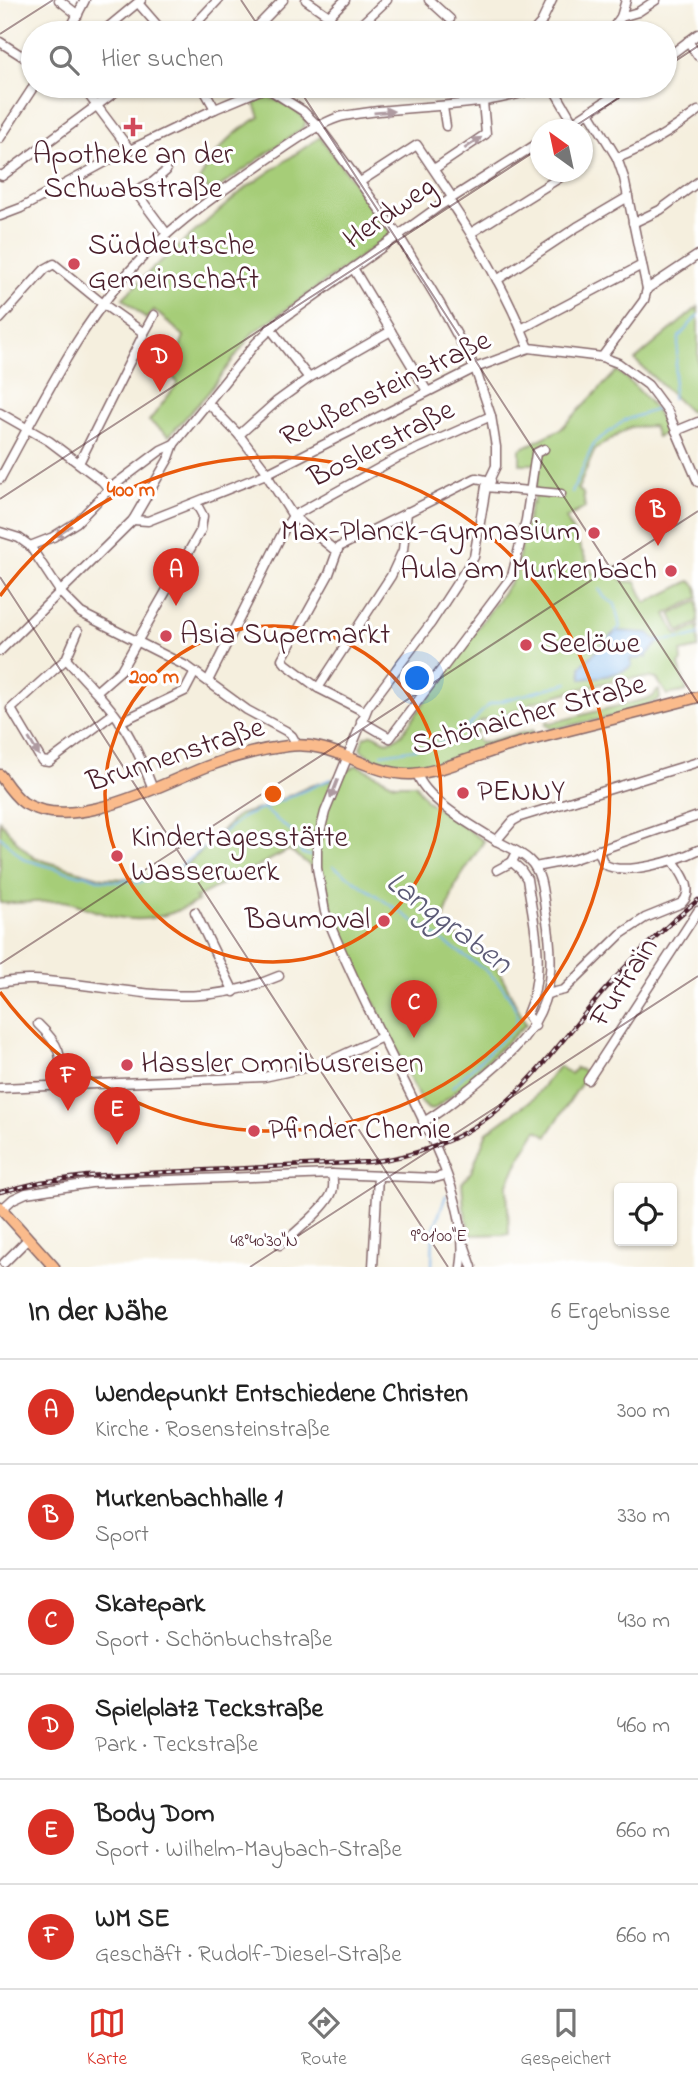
<!DOCTYPE html>
<html lang="de">
<head>
<meta charset="utf-8">
<style>
  :root { --surface:#fff; --page:#f6f6f6; --text:#222; --muted:#767676; --line:#e0e0e0; --accent:#d93025 }
  body { margin:0; font-family:"Indie Flower",sans-serif; background:var(--page); color:var(--text) }
  .controls { position:absolute; right:21px; bottom:21px; display:grid; overflow:hidden; border-radius:7px; box-shadow:0 2px 5px #0004 }
  .controls button { width:63px; height:63px; display:grid; place-items:center; padding:0; border:0; border-bottom:2px solid var(--line); background:var(--surface); color:var(--text); font:35px sans-serif }
  .compass { position:absolute; left:530px; top:119px; width:63px; height:63px; border-radius:50%; background:var(--surface); box-shadow:0 2px 5px #0004; rotate:327deg }
  .you { position:absolute; left:418px; top:679px; width:24px; height:24px; margin:-18px; border:5px solid #fff; border-radius:50%; background:#1a73e8; box-shadow:0 0 0 10px #1a73e833 }
  .badge { display:grid; place-items:center; width:46px; height:46px; border-radius:50%; background:var(--accent); color:#fff; font-size:23px; font-weight:700 }
  .pin { position:absolute; translate:-50% -58px; filter:drop-shadow(0 2px 4px #0008) }
  .pin::after { content:''; position:absolute; top:37px; width:24px; height:21px; background:inherit; clip-path:polygon(0 0,100% 0,50% 100%) }
  .list { margin:0; padding:0; list-style:none }
  h2 { display:flex; justify-content:space-between; align-items:center; height:91px; margin:0; padding:0 28px; font-size:30px }
  h2 small { font-size:23px; font-weight:400; color:var(--muted) }
  .list li { display:grid; grid-template-columns:46px 1fr auto; gap:21px; align-items:center; box-sizing:border-box; height:105px; padding:0 28px; border-top:2px solid var(--line) }
  .list b { display:block; font-size:26px; white-space:nowrap }
  .list p { margin:0; font-size:23px; white-space:nowrap; color:var(--muted) }
  .list em { font-size:23px; font-style:normal; color:var(--muted) }
  .icon { flex:none; width:38px; height:38px; fill:none; stroke:currentColor; stroke-width:2; stroke-linecap:round; stroke-linejoin:round }
  .map { position:relative; flex:none; width:698px; height:1267px; overflow:hidden }
  .search { position:absolute; background:var(--surface); box-shadow:0 2px 5px #0004; left:21px; right:21px; top:21px; height:77px; display:flex; align-items:center; gap:18px; box-sizing:border-box; padding:0 24px; border-radius:38px; color:var(--muted); font-size:26px }
  .sheet { height:721px; background:var(--surface) }
  nav { display:flex; justify-content:space-around; align-items:center; box-sizing:border-box; height:98px; border-top:2px solid var(--line); background:var(--surface); font-size:19px; color:var(--muted) }
  nav a { display:grid; justify-items:center; gap:4px }
  nav .on { color:var(--accent) }
  .map>svg:first-child { display:block }
  .green { fill:#a6cd78; stroke:#787652; stroke-width:2 }
  .water { fill:#79b4ea; stroke:#626a8a; stroke-width:2 }
  .lines { fill:none; stroke-linecap:round; stroke-linejoin:round }
  .stream { stroke:#79b4ea; stroke-width:2 }
  .minor-casing { stroke:#86686a; stroke-width:11 }
  .major-casing { stroke:#86686a; stroke-width:13 }
  .minor { stroke:#fff; stroke-width:8 }
  .major { stroke:#fabb8c; stroke-width:10 }
  .rail-casing { stroke:#4a1f2b; stroke-width:4.5 }
  .rail { stroke:#fff; stroke-width:2; stroke-dasharray:5; stroke-linecap:butt }
  .oneway { fill:#ae9aa0 }
  .ticks { fill:none; stroke:#4a1f2b; stroke-width:2; stroke-opacity:0.45 }
  .ring { fill:none; stroke:#e8590c; stroke-width:3.5 }
  .poi-dot { fill:#d1495b; stroke:#fff; stroke-width:2.5 }
  .labels { text-anchor:middle; dominant-baseline:central; stroke-width:6; stroke-linejoin:round; paint-order:stroke }
  .poi-label { font-size:30px; fill:#4a1f2b; stroke:#fff; text-anchor:start }
  .street-label { font-size:30px; fill:#4a1f2b; stroke:#fff }
  .water-label { font-size:32px; font-style:italic; fill:#5d5b77; stroke:#fff }
  .ticks-label { font-size:18px; text-anchor:middle; fill:#4a1f2b; stroke:#fff; stroke-width:6; stroke-linejoin:round; paint-order:stroke }
  .centre { fill:#e8590c; stroke:#fff; stroke-width:3.5 }
  .ring-label { font-size:21px; text-anchor:middle; font-weight:bold; fill:#e8590c; stroke:#fff; stroke-width:6; stroke-linejoin:round; paint-order:stroke }
</style>
</head>
<body>
<div class="map">
<svg width="698" height="1267" viewBox="0 0 698 1267">
  <rect width="100%" height="100%" fill="#fff"/>
  <filter id="ink" filterUnits="userSpaceOnUse"><feTurbulence type="fractalNoise" baseFrequency=".0143" numOctaves="2"/><feDisplacementMap in="SourceGraphic" scale="14" xChannelSelector="R" yChannelSelector="G"/><feConvolveMatrix kernelMatrix="1 2 1 2 8 2 1 2 1" color-interpolation-filters="sRGB"/></filter>
  <filter id="wash" filterUnits="userSpaceOnUse"><feTurbulence type="fractalNoise" baseFrequency=".00686" numOctaves="4" result="noise"/><feDisplacementMap in="SourceGraphic" scale="28" xChannelSelector="R" yChannelSelector="G"/><feGaussianBlur stdDeviation="1.57" result="paint"/><feColorMatrix in="noise" values="0 0 0 0 0 0 0 0 0 0 0 0 0 0 0 0 0 1.4 0 .05"/><feComposite in="paint" operator="in"/></filter>
  <g filter="url(#wash)">
    <rect width="100%" height="100%" fill="#f5efde"/>
    <g class="green">
      <path d="M 266,96 C 281,102 294,107 306,120 L 304,127 L 211,193 L 200,179 C 214,152 233,131 260,117 L 254,102 L 250,100 Z"/>
      <polygon points="320,137 392,234 253,333 207,394 169,436 149,421 178,383 170,374 184,336 154,310 146,319 123,298 152,269 243,190"/>
      <polygon points="698,307 698,413 689,411 635,360"/>
      <path d="M 617,371 C 639,388 656,406 668,432 L 657,437 L 653,426 L 631,427 L 595,449 L 578,489 L 583,493 L 585,508 L 566,518 L 593,574 L 617,566 L 623,581 L 636,582 L 646,603 L 690,581 C 698,586 698,589 698,598 L 666,614 L 676,634 L 680,635 L 698,626 L 698,648 L 681,652 L 682,661 L 679,665 L 687,691 L 667,695 L 657,679 C 629,672 560,695 531,703 L 527,708 L 480,721 L 478,731 L 474,735 L 480,743 L 533,730 L 533,736 C 511,742 490,747 468,753 C 423,767 402,781 360,749 L 364,737 L 373,734 L 388,742 L 401,735 L 514,577 L 531,502 L 533,504 L 539,464 L 520,464 L 520,449 L 561,429 Z"/>
      <polygon points="698,601 698,623 679,632 671,614"/>
      <polygon points="657,690 659,690 660,699 630,713 552,729 545,725 547,721 551,723 653,697"/>
      <path d="M 357,765 L 394,784 L 415,784 L 427,801 L 484,841 L 456,884 L 442,924 L 498,969 L 526,1024 L 476,1071 L 470,1080 L 433,1110 L 428,1109 L 421,1102 L 333,915 L 325,877 L 289,850 L 195,898 L 198,901 C 163,920 136,925 98,912 C 86,908 72,901 61,901 C 40,901 20,904 0,903 L 0,821 L 19,844 L 34,858 L 103,878 L 127,879 L 177,871 L 190,862 L 238,815 L 263,808 L 310,786 L 331,780 Z"/>
      <polygon points="559,1066 571,1074 576,1068 588,1073 547,1136 537,1130 522,1154 507,1186 509,1234 471,1235 464,1208 462,1183 471,1172 487,1132 533,1099"/>
    </g>
    <polygon class="water" points="616,631 649,633 655,640 659,639 660,641 647,655 647,658 643,656 640,659 630,659 632,666 623,671 606,676 581,679 581,666"/>
    <g class="lines">
      <g class="stream">
        <polyline points="672,399 679,337 698,315"/>
        <polyline points="572,492 594,443 625,420 658,409"/>
        <polyline points="599,589 605,598 615,604 620,627 616,631"/>
        <polyline points="658,641 688,638 698,635"/>
        <path d="M 382,754 C 409,750 444,747 466,728 C 475,721 481,711 490,704 L 568,683"/>
        <polyline points="265,810 292,832 301,853 311,856"/>
        <polyline points="0,836 23,859 78,875 85,874 100,880 118,882 127,880 136,883 167,875 175,870 243,817 331,779"/>
        <path d="M 333,866 L 484,969 C 498,980 524,1008 515,1027 L 452,1087"/>
        <polyline points="432,1267 433,1231 446,1195"/>
      </g>
    </g>
  </g>
  <g filter="url(#ink)">
    <g class="lines">
      <defs>
        <g id="minor">
          <polyline points="59,0 78,15"/>
          <polyline points="306,0 329,16 340,33"/>
          <polyline points="429,0 450,19"/>
          <polyline points="138,3 164,33"/>
          <polyline points="329,16 345,0"/>
          <polyline points="621,17 638,12 656,0"/>
          <polyline points="68,33 85,0"/>
          <polyline points="101,33 141,0"/>
          <polyline points="187,33 218,0"/>
          <polyline points="251,33 283,0"/>
          <polyline points="352,33 387,0"/>
          <polyline points="532,33 541,23 552,0"/>
          <polyline points="609,33 621,17 626,0"/>
          <polyline points="688,41 698,56"/>
          <polyline points="0,42 33,63"/>
          <polyline points="665,59 698,34"/>
          <polyline points="82,86 130,150"/>
          <polyline points="202,86 215,109"/>
          <polyline points="552,86 573,122"/>
          <path d="M 267,88 L 303,111 L 319,127 L 399,236 L 439,302 L 475,368 L 491,416 L 496,447 L 496,466 L 486,487 L 474,557 L 431,623 L 368,707 L 325,812 L 317,844 L 317,868 L 325,912 C 344,961 369,1010 392,1057 C 420,1115 472,1203 461,1267"/>
          <polyline points="443,107 446,126"/>
          <polyline points="589,112 617,158 624,178 647,289"/>
          <polyline points="561,130 629,86"/>
          <polyline points="0,138 34,86"/>
          <path d="M 617,158 C 646,147 673,130 698,111"/>
          <polyline points="434,169 486,134 483,102"/>
          <polyline points="166,171 153,182 135,191 167,234"/>
          <polyline points="0,175 2,176 123,86"/>
          <polyline points="360,182 417,145 452,197"/>
          <path d="M 449,200 C 480,246 508,296 529,348"/>
          <polyline points="0,216 21,208 113,158 215,109 270,86"/>
          <polyline points="633,223 660,210 698,182"/>
          <polyline points="471,233 559,178 559,172"/>
          <polyline points="353,268 427,391"/>
          <polyline points="497,280 577,227 628,197"/>
          <polyline points="0,319 45,269 54,264 103,304 144,333 79,463"/>
          <polyline points="270,328 309,378"/>
          <polyline points="521,329 642,265"/>
          <polyline points="144,333 154,315"/>
          <polyline points="602,357 644,300 647,289 698,255"/>
          <polyline points="208,403 239,435 268,473"/>
          <polyline points="0,413 49,441 102,481 109,489"/>
          <polyline points="676,431 698,422"/>
          <polyline points="239,435 276,402 309,378 391,331"/>
          <path d="M 0,479 C 43,401 83,315 148,252 C 182,218 222,191 261,164 C 281,150 322,120 344,116 C 410,103 479,111 543,86"/>
          <polyline points="491,481 476,478 339,547 337,552 293,516 399,457 491,416"/>
          <polyline points="486,487 561,494"/>
          <polyline points="133,520 148,521 266,474 475,368 529,348 602,357 618,363 648,385 668,412 698,482"/>
          <polyline points="0,532 19,538 30,546 61,593 81,613 188,667 247,710 286,731 292,736 297,745"/>
          <polyline points="30,546 53,537 77,522 109,489 161,450 174,444 256,343 278,322 438,207 540,142"/>
          <polyline points="337,552 329,574 282,659 286,664 318,688 365,712"/>
          <polyline points="78,631 66,659 11,709 42,761 49,762 113,714"/>
          <polyline points="0,651 133,520 169,458 174,444"/>
          <path d="M 66,659 C 86,682 109,703 125,729 C 137,748 145,769 153,789"/>
          <polyline points="208,681 285,528 293,516 266,474"/>
          <polyline points="318,688 391,576 403,550 407,512"/>
          <polyline points="97,691 121,670 201,530 203,516 196,503"/>
          <polyline points="361,721 390,738 512,576 526,520 536,453 544,449"/>
          <polyline points="120,722 185,691 195,672"/>
          <path d="M 417,773 C 424,799 474,827 497,841 C 507,847 520,851 529,860 C 543,872 543,898 546,915 C 561,998 539,1033 475,1084 C 458,1097 442,1112 423,1122"/>
          <polyline points="496,841 513,821 520,817 698,762"/>
          <path d="M 598,850 L 604,864 C 624,877 678,860 698,850"/>
          <path d="M 517,852 L 512,862 L 521,870 L 527,879 C 534,926 547,969 527,1014 L 535,1026"/>
          <polyline points="535,867 571,860 698,816"/>
          <polyline points="497,870 512,862"/>
          <polyline points="195,912 234,992"/>
          <path d="M 0,983 C 25,977 49,981 74,984 C 151,993 205,1008 279,976"/>
          <path d="M 547,994 L 564,990 L 621,934 L 645,918 L 682,903 C 695,890 682,874 674,862"/>
          <path d="M 38,1024 C 61,1046 61,1054 62,1084"/>
          <polyline points="588,1080 698,911"/>
          <polyline points="0,1088 264,1077 323,1064 382,1037"/>
          <polyline points="2,1209 13,1199 26,1193 91,1183 332,1174 435,1178 446,1175"/>
          <path d="M 280,1245 C 293,1235 327,1207 332,1192 C 334,1187 333,1179 332,1174"/>
          <polyline points="465,1247 472,1267"/>
          <polyline points="4,1263 28,1239"/>
          <polyline points="373,1267 378,1176"/>
        </g>
        <g id="major">
          <path d="M 0,775 C 7,785 14,796 24,803 C 75,834 161,783 211,765 C 235,756 262,749 288,746 C 335,740 367,775 411,774 C 438,773 480,754 508,746 C 571,729 635,714 698,697"/>
          <polyline points="0,1207 54,1267"/>
        </g>
      </defs>
      <use href="#minor" class="minor-casing"/>
      <use href="#major" class="major-casing"/>
      <use href="#minor" class="minor"/>
      <use href="#major" class="major"/>
      <defs>
        <path id="rail" d="M 0,1192 L 41,1182 L 87,1176 L 369,1162 C 492,1147 529,1079 602,993 C 631,959 663,928 698,900"/>
      </defs>
      <use href="#rail" class="rail-casing"/>
      <use href="#rail" class="rail"/>
    </g>
    <defs><path id="oneway-solid" d="M-6-.8H1V-3.2L6.5 0L1 3.2V.8H-6Z" transform="scale(1.75)"/></defs>
    <g class="oneway">
      <use href="#oneway-solid" transform="translate(384 112) rotate(-5)"/>
      <use href="#oneway-solid" transform="translate(473 143) rotate(-34)"/>
      <use href="#oneway-solid" transform="translate(63 531) rotate(148)"/>
      <use href="#oneway-solid" transform="translate(34 747) rotate(59)"/>
      <use href="#oneway-solid" transform="translate(334 789) rotate(111)"/>
    </g>
  </g>
  <path class="ticks" d="M 241,0 L 263,33M 0,34 L 53,0M 665,68 L 698,46M 297,86 L 698,703M 569,130 L 637,86M 0,499 L 540,148M 0,577 L 448,1267M 0,964 L 698,511M 250,1267 L 698,976"/>
  <g class="ring">
    <circle cx="273" cy="794" r="168"/>
    <path d="M0 596A337 337 0 1 1 0 992"/>
  </g>
  <g class="poi-dot">
    <path d="M129.5 116.5h7v7h7v7h-7v7h-7v-7h-7v-7h7z"/>
    <circle cx="74" cy="264" r="7"/>
    <circle cx="594" cy="533" r="7"/>
    <circle cx="671" cy="571" r="7"/>
    <circle cx="166" cy="636" r="7"/>
    <circle cx="526" cy="645" r="7"/>
    <circle cx="463" cy="793" r="7"/>
    <circle cx="117" cy="856" r="7"/>
    <circle cx="384" cy="921" r="7"/>
    <circle cx="127" cy="1065" r="7"/>
    <circle cx="254" cy="1131" r="7"/>
  </g>
  <g class="labels">
    <g class="poi-label">
      <text x="133" y="156" text-anchor="middle">Apotheke an der<tspan x="133" dy="34">Schwabstraße</tspan></text>
      <text x="88" y="247">Süddeutsche<tspan x="88" dy="34">Gemeinschaft</tspan></text>
      <text x="580" y="533" text-anchor="end">Max-Planck-Gymnasium</text>
      <text x="657" y="571" text-anchor="end">Aula am Murkenbach</text>
      <text x="180" y="636">Asia Supermarkt</text>
      <text x="540" y="645">Seelöwe</text>
      <text x="477" y="793">PENNY</text>
      <text x="131" y="839">Kindertagesstätte<tspan x="131" dy="34">Wasserwerk</tspan></text>
      <text x="370" y="921" text-anchor="end">Baumoval</text>
      <text x="141" y="1065">Hassler Omnibusreisen</text>
      <text x="268" y="1131">Pfinder Chemie</text>
    </g>
    <g class="street-label">
      <text transform="translate(390 214) rotate(-35)">Herdweg</text>
      <text transform="translate(386 390) rotate(-26)">Reußensteinstraße</text>
      <text transform="translate(382 445) rotate(-27)">Boslerstraße</text>
      <text transform="translate(529 716) rotate(-15)">Schönaicher Straße</text>
      <text transform="translate(176 756) rotate(-18)">Brunnenstraße</text>
      <text transform="translate(625 983) rotate(-57)">Furtrain</text>
    </g>
    <g class="water-label">
      <text transform="translate(448 924) rotate(37)">Langgraben</text>
    </g>
  </g>
  <g class="ticks-label">
    <text x="439" y="1241">9°01'00"E</text>
    <text x="264" y="1246">48°40'30"N</text>
  </g>
  <circle cx="273" cy="794" r="10" class="centre"/>
  <g class="ring-label">
    <text x="131" y="496">400 m</text>
    <text x="154" y="683">200 m</text>
  </g>
</svg>
<div class="controls">
<button><svg class="icon" aria-label="locate" viewBox="0 0 24 24"><circle cx="12" cy="12" r="6"/><path d="M12 2v4M12 18v4M2 12h4M18 12h4"/></svg></button>
</div>
<svg class="compass" viewBox="-18 -18 36 36"><path d="M0-13l5 13h-10z" fill="#e53935"/><path d="M0 13l5-13h-10z" fill="#767676"/></svg>
<div class="you"></div>
<div class="pin badge" style="left:176px;top:606px">A</div>
<div class="pin badge" style="left:658px;top:546px">B</div>
<div class="pin badge" style="left:414px;top:1038px">C</div>
<div class="pin badge" style="left:160px;top:392px">D</div>
<div class="pin badge" style="left:117px;top:1145px">E</div>
<div class="pin badge" style="left:68px;top:1111px">F</div>
<div class="search"><svg class="icon" aria-label="search" viewBox="0 0 24 24"><circle cx="10" cy="10" r="6"/><path d="M15 15l6 6"/></svg>Hier suchen</div>
</div>
<section class="sheet">
<h2>In der Nähe<small>6 Ergebnisse</small></h2>
<ul class="list">
<li><span class="badge">A</span><div><b>Wendepunkt Entschiedene Christen</b><p>Kirche · Rosensteinstraße</p></div><em>300 m</em></li>
<li><span class="badge">B</span><div><b>Murkenbachhalle 1</b><p>Sport</p></div><em>330 m</em></li>
<li><span class="badge">C</span><div><b>Skatepark</b><p>Sport · Schönbuchstraße</p></div><em>430 m</em></li>
<li><span class="badge">D</span><div><b>Spielplatz Teckstraße</b><p>Park · Teckstraße</p></div><em>460 m</em></li>
<li><span class="badge">E</span><div><b>Body Dom</b><p>Sport · Wilhelm-Maybach-Straße</p></div><em>660 m</em></li>
<li><span class="badge">F</span><div><b>WM SE</b><p>Geschäft · Rudolf-Diesel-Straße</p></div><em>660 m</em></li>
</ul>
</section>
<nav>
<a class="on"><svg class="icon" aria-label="map" viewBox="0 0 24 24"><path d="M3 6l6-2 6 2 6-2v14l-6 2-6-2-6 2zM9 4v14M15 6v14"/></svg>Karte</a>
<a><svg class="icon" aria-label="directions" viewBox="0 0 24 24"><path d="M12 3l9 9-9 9-9-9zM9 14v-3h6M13 9l2 2-2 2"/></svg>Route</a>
<a><svg class="icon" aria-label="saved" viewBox="0 0 24 24"><path d="M7 4h10v16l-5-4-5 4z"/></svg>Gespeichert</a>
</nav>
</body>
</html>
